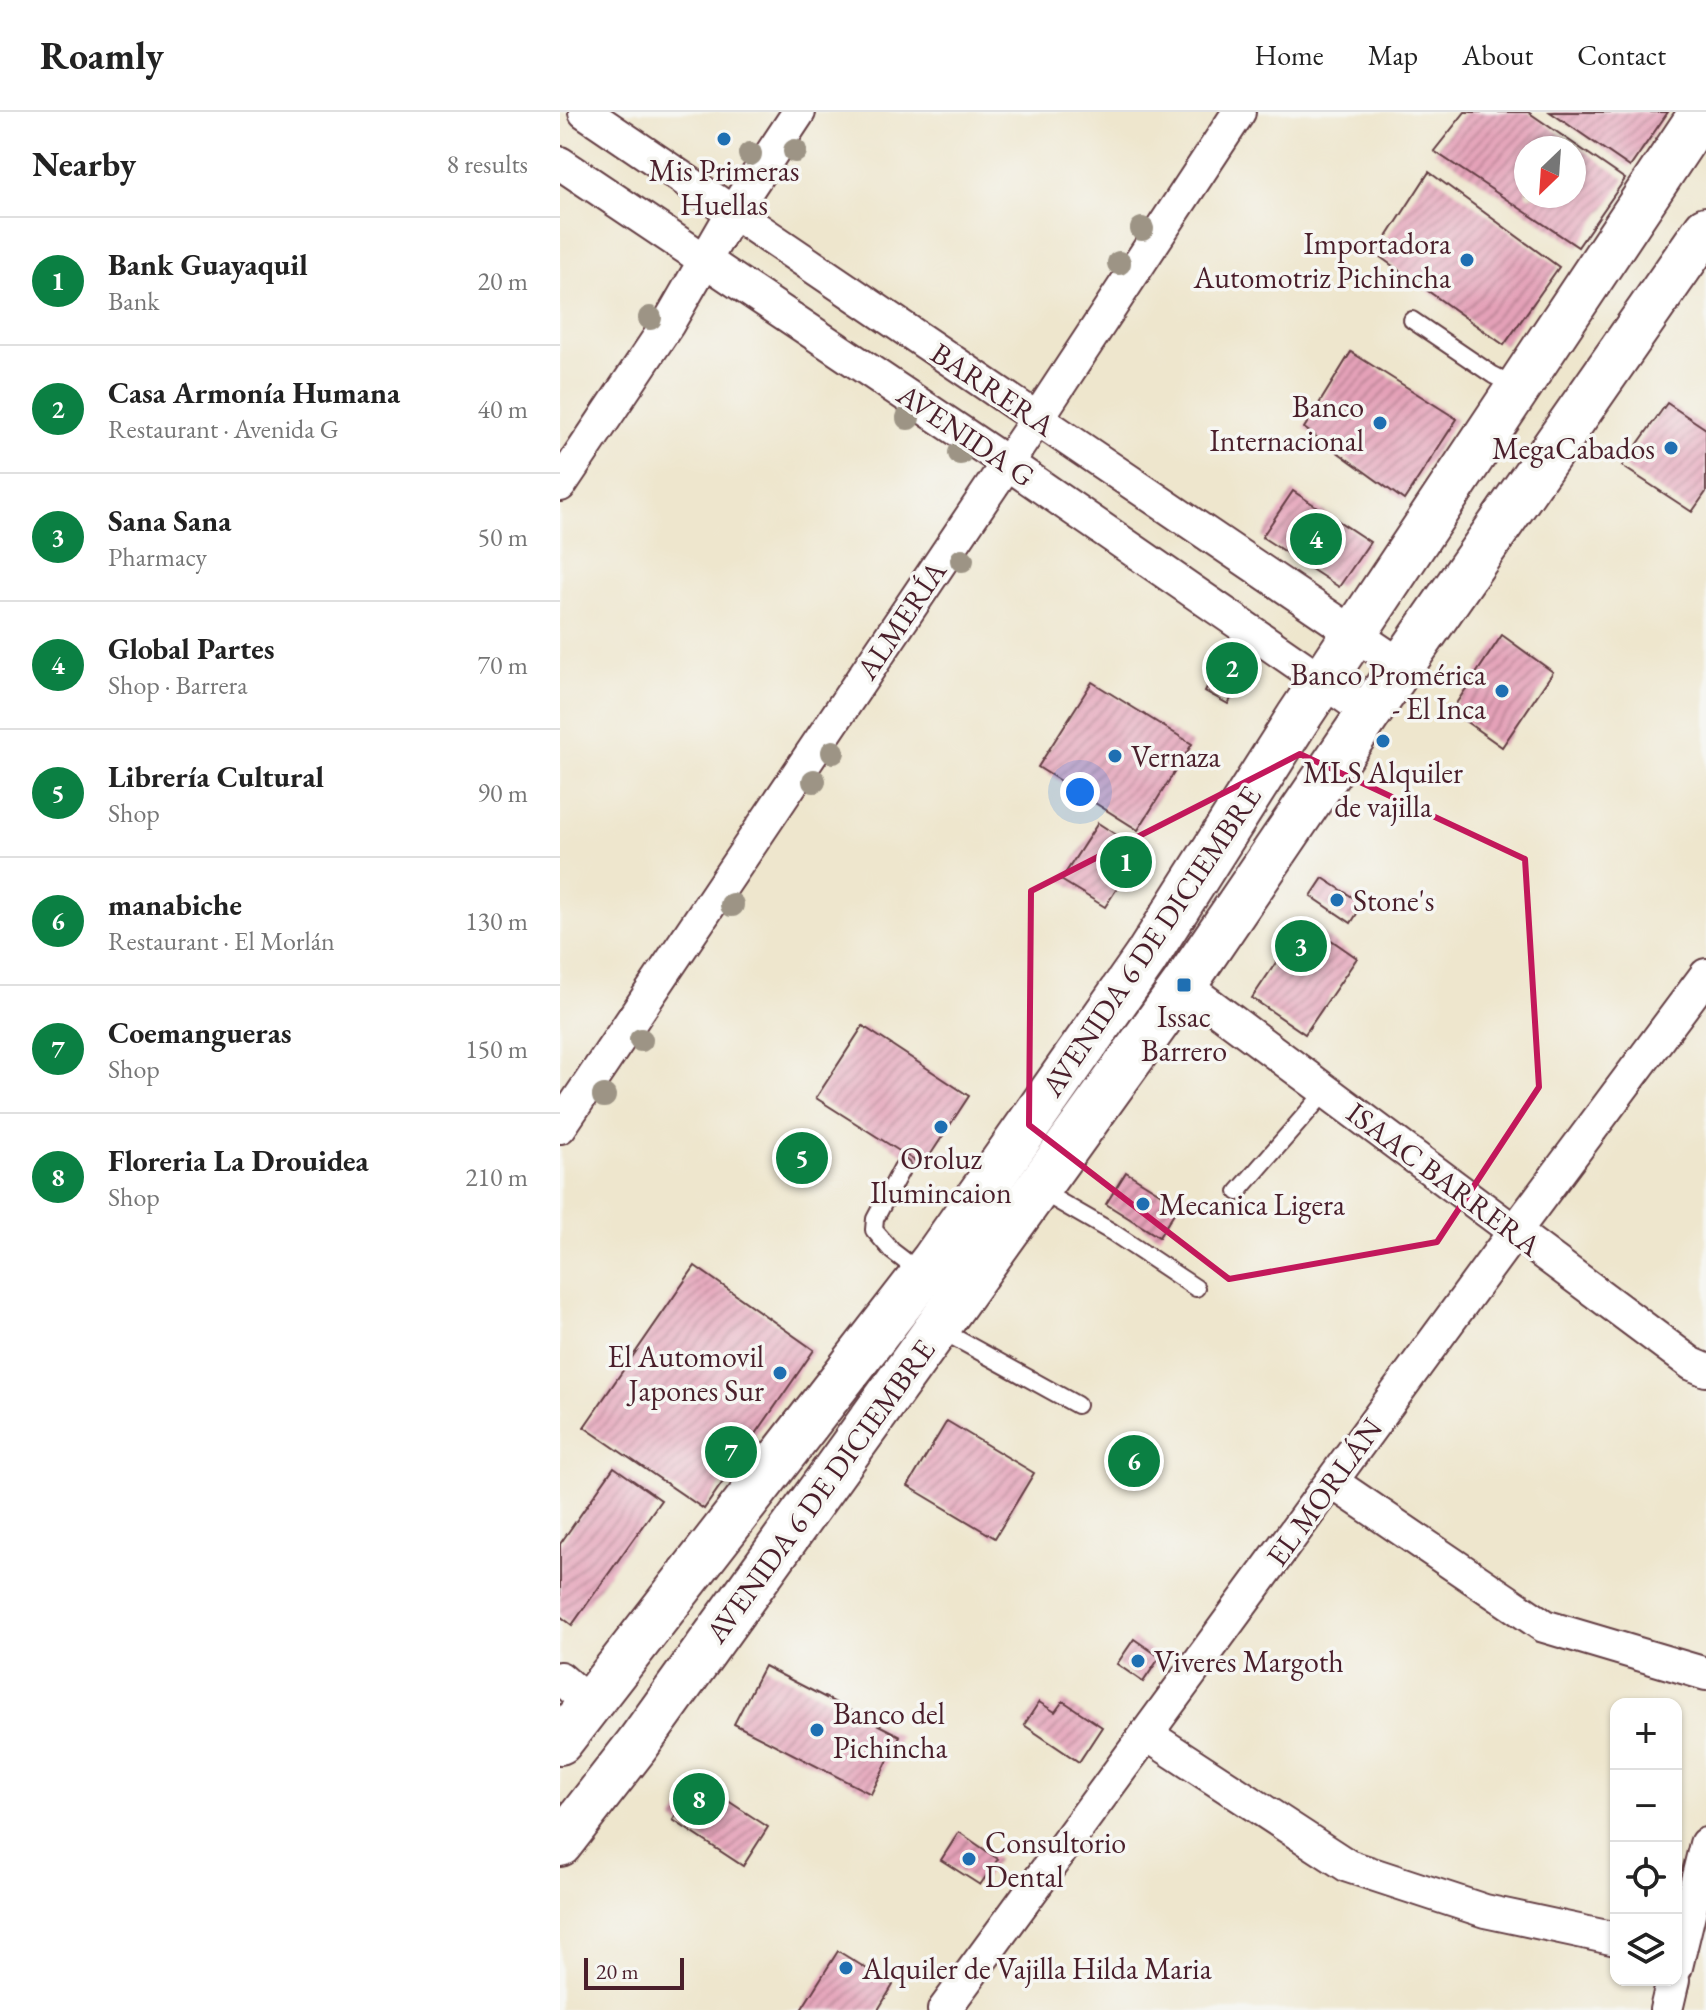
<!DOCTYPE html>
<html lang="en">
<head>
<meta charset="utf-8">
<style>
  :root { --surface:#fff; --page:#f6f6f6; --text:#222; --muted:#767676; --line:#e0e0e0; --accent:#0b8043 }
  body { margin:0; font-family:"EB Garamond",serif; background:var(--page); color:var(--text) }
  .controls { position:absolute; right:24px; bottom:24px; display:grid; overflow:hidden; border-radius:16px; box-shadow:0 2px 6px #0004 }
  .controls button { width:72px; height:72px; display:grid; place-items:center; padding:0; border:0; border-bottom:2px solid var(--line); background:var(--surface); color:var(--text); font:40px sans-serif }
  .compass { position:absolute; left:954px; top:24px; width:72px; height:72px; border-radius:50%; background:var(--surface); box-shadow:0 2px 6px #0004; rotate:205deg }
  .scale { position:absolute; left:24px; bottom:20px; width:100px; box-sizing:border-box; padding-left:8px; border:4px solid #4a1f2b; border-top:0; font-size:22px; line-height:28px; white-space:nowrap; color:#4a1f2b; -webkit-text-stroke:6px #f6f6f2; paint-order:stroke }
  .you { position:absolute; left:520px; top:680px; width:28px; height:28px; margin:-20px; border:6px solid #fff; border-radius:50%; background:#1a73e8; box-shadow:0 0 0 12px #1a73e833 }
  .badge { display:grid; place-items:center; width:52px; height:52px; border-radius:50%; background:var(--accent); color:#fff; font-size:26px; font-weight:700 }
  .pin { position:absolute; translate:-50% -50%; border:4px solid #fff; box-shadow:0 2px 8px #0006 }
  .list { margin:0; padding:0; list-style:none }
  h2 { display:flex; justify-content:space-between; align-items:center; height:104px; margin:0; padding:0 32px; font-size:34px }
  h2 small { font-size:26px; font-weight:400; color:var(--muted) }
  .list li { display:grid; grid-template-columns:52px 1fr auto; gap:24px; align-items:center; box-sizing:border-box; height:128px; padding:0 32px; border-top:2px solid var(--line) }
  .list b { display:block; font-size:30px; white-space:nowrap }
  .list p { margin:0; font-size:26px; white-space:nowrap; color:var(--muted) }
  .list em { font-size:26px; font-style:normal; color:var(--muted) }
  .icon { flex:none; width:44px; height:44px; fill:none; stroke:currentColor; stroke-width:2; stroke-linecap:round; stroke-linejoin:round }
  .map { position:relative; flex:none; width:1146px; height:1898px; overflow:hidden }
  header { display:flex; align-items:center; gap:48px; box-sizing:border-box; height:112px; padding:0 40px; background:var(--surface); border-bottom:2px solid var(--line) }
  header strong { font-size:38px }
  nav { display:flex; gap:44px; margin-inline-start:auto; font-size:28px }
  main { display:flex }
  aside { flex:1; background:var(--surface) }
  .map>svg:first-child { display:block }
  .building { fill:url(#building-hatch); fill-rule:evenodd }
  .lines { fill:none; stroke-linecap:round; stroke-linejoin:round }
  .service-casing { stroke:#633d43; stroke-width:20 }
  .minor-casing { stroke:#633d43; stroke-width:36 }
  .primary-casing { stroke:#633d43; stroke-width:48 }
  .service { stroke:#fff; stroke-width:16 }
  .minor { stroke:#fff; stroke-width:32 }
  .primary { stroke:#fff; stroke-width:44 }
  .tree { fill:#9d9485 }
  .marked { fill:none; stroke:#c2185b; stroke-width:6; stroke-linejoin:round }
  .poi-dot { fill:#1f6fb2; stroke:#f6f6f2; stroke-width:3 }
  .labels { text-anchor:middle; dominant-baseline:central; stroke-width:7; stroke-linejoin:round; paint-order:stroke }
  .poi-label { font-size:30px; fill:#4a1f2b; stroke:#f6f6f2; text-anchor:start }
  .street-label { font-size:30px; fill:#4a1f2b; stroke:#f6f6f2 }
</style>
</head>
<body>
<header>
<strong>Roamly</strong>
<nav><a>Home</a><a>Map</a><a>About</a><a>Contact</a></nav>
</header>
<main>
<aside>
<h2>Nearby<small>8 results</small></h2>
<ul class="list">
<li><span class="badge">1</span><div><b>Bank Guayaquil</b><p>Bank</p></div><em>20 m</em></li>
<li><span class="badge">2</span><div><b>Casa Armonía Humana</b><p>Restaurant · Avenida G</p></div><em>40 m</em></li>
<li><span class="badge">3</span><div><b>Sana Sana</b><p>Pharmacy</p></div><em>50 m</em></li>
<li><span class="badge">4</span><div><b>Global Partes</b><p>Shop · Barrera</p></div><em>70 m</em></li>
<li><span class="badge">5</span><div><b>Librería Cultural</b><p>Shop</p></div><em>90 m</em></li>
<li><span class="badge">6</span><div><b>manabiche</b><p>Restaurant · El Morlán</p></div><em>130 m</em></li>
<li><span class="badge">7</span><div><b>Coemangueras</b><p>Shop</p></div><em>150 m</em></li>
<li><span class="badge">8</span><div><b>Floreria La Drouidea</b><p>Shop</p></div><em>210 m</em></li>
</ul>
</aside>
<div class="map">
<svg width="1146" height="1898" viewBox="0 0 1146 1898">
  <defs>
    <pattern id="building-hatch" width="6" height="6" patternUnits="userSpaceOnUse" patternTransform="scale(2)"><rect width="6" height="6" fill="#e4a1b8"/><path d="M-1 1l2-2M0 6l6-6M5 7l2-2" fill="none" stroke="#bb8396"/></pattern>
  </defs>
  <rect width="100%" height="100%" fill="#f6f6f2"/>
  <filter id="ink" filterUnits="userSpaceOnUse"><feTurbulence type="fractalNoise" baseFrequency=".0125" numOctaves="2"/><feDisplacementMap in="SourceGraphic" scale="16" xChannelSelector="R" yChannelSelector="G"/><feConvolveMatrix kernelMatrix="1 2 1 2 8 2 1 2 1" color-interpolation-filters="sRGB"/></filter>
  <filter id="wash" filterUnits="userSpaceOnUse"><feTurbulence type="fractalNoise" baseFrequency=".006" numOctaves="4" result="noise"/><feDisplacementMap in="SourceGraphic" scale="32" xChannelSelector="R" yChannelSelector="G"/><feGaussianBlur stdDeviation="1.8" result="paint"/><feColorMatrix in="noise" values="0 0 0 0 0 0 0 0 0 0 0 0 0 0 0 0 0 1.4 0 .05"/><feComposite in="paint" operator="in"/></filter>
  <g filter="url(#wash)">
    <rect width="100%" height="100%" fill="#eee6cd"/>
    <g id="blocks">
      <g class="building">
        <path d="M 905,0 L 968,0 L 1065,67 L 1018,135 L 874,39 ZM 966,36 L 1014,36 L 1014,84 L 966,84 Z"/>
        <polygon points="990,0 1108,0 1070,55"/>
        <polygon points="869,60 999,155 944,233 816,142"/>
        <polygon points="791,240 897,307 844,388 744,316"/>
        <polygon points="1107,291 1146,317 1146,380 1132,400 1062,354"/>
        <polygon points="733,379 810,430 779,475 702,425"/>
        <polygon points="942,523 993,560 942,635 891,599"/>
        <polygon points="666,538 691,552 668,592 645,579"/>
        <polygon points="532,570 632,632 578,718 478,655"/>
        <polygon points="538,711 581,739 545,795 501,768"/>
        <polygon points="763,766 803,792 791,811 751,784"/>
        <polygon points="744,809 797,846 745,922 692,886"/>
        <polygon points="303,914 409,984 363,1054 256,986"/>
        <polygon points="566,1060 619,1093 599,1125 546,1092"/>
        <polygon points="135,1154 254,1238 144,1397 24,1315"/>
        <polygon points="387,1309 474,1361 435,1426 348,1374"/>
        <polygon points="54,1355 101,1388 12,1513 0,1504 0,1432"/>
        <polygon points="574,1527 600,1545 583,1570 557,1552"/>
        <polygon points="204,1554 340,1624 311,1682 174,1612"/>
        <polygon points="503,1589 542,1615 519,1650 464,1613 479,1590 495,1600"/>
        <polygon points="139,1670 208,1715 183,1754 113,1708"/>
        <polygon points="399,1720 438,1747 420,1773 381,1748"/>
        <polygon points="278,1839 333,1873 318,1898 241,1898"/>
      </g>
    </g>
  </g>
  <g filter="url(#ink)">
    <use href="#blocks" fill-opacity="0" stroke="#633d43" stroke-width="2"/>
    <g class="lines">
      <defs>
        <g id="service">
          <polyline points="852,208 933,263 957,275"/>
          <polyline points="342,1056 315,1107 314,1118 332,1139 362,1162"/>
          <polyline points="479,1078 552,1120 636,1176"/>
          <polyline points="678,1080 766,979"/>
          <polyline points="379,1217 517,1293"/>
        </g>
        <g id="minor">
          <polyline points="25,0 842,554"/>
          <polyline points="0,51 447,351 809,601"/>
          <polyline points="0,373 108,212 174,98 239,0"/>
          <polyline points="624,873 1132,1252 1146,1258"/>
          <polyline points="0,1015 477,307 679,0"/>
          <polyline points="772,1370 984,1514 1146,1562"/>
          <polyline points="0,1566 31,1593"/>
          <polyline points="586,1622 788,1754 925,1799 1056,1827"/>
          <polyline points="1116,1855 1146,1732"/>
          <polyline points="384,1898 955,1119 1146,863"/>
          <polyline points="1106,1898 1113,1868"/>
        </g>
        <g id="primary">
          <polyline points="0,1630 374,1148 585,847 738,606 1142,0"/>
          <polyline points="0,1732 77,1633 624,873 809,601 1146,117"/>
        </g>
      </defs>
      <use href="#service" class="service-casing"/>
      <use href="#minor" class="minor-casing"/>
      <use href="#primary" class="primary-casing"/>
      <use href="#service" class="service"/>
      <use href="#minor" class="minor"/>
      <use href="#primary" class="primary"/>
    </g>
    <g class="tree">
      <circle cx="235" cy="39" r="12"/>
      <circle cx="190" cy="42" r="12"/>
      <circle cx="582" cy="117" r="12"/>
      <circle cx="559" cy="151" r="12"/>
      <circle cx="90" cy="206" r="12"/>
      <circle cx="348" cy="306" r="12"/>
      <circle cx="400" cy="341" r="12"/>
      <circle cx="402" cy="448" r="12"/>
      <circle cx="273" cy="640" r="12"/>
      <circle cx="254" cy="669" r="12"/>
      <circle cx="172" cy="793" r="12"/>
      <circle cx="81" cy="928" r="12"/>
      <circle cx="44" cy="984" r="12"/>
    </g>
  </g>
  <path class="marked" d="M 740,642 L 965,747 L 979,975 L 877,1130 L 669,1167 L 469,1013 L 471,779 Z"/>
  <g class="poi-dot">
    <circle cx="164" cy="27" r="8"/>
    <circle cx="907" cy="148" r="8"/>
    <circle cx="820" cy="311" r="8"/>
    <circle cx="1111" cy="336" r="8"/>
    <circle cx="942" cy="579" r="8"/>
    <circle cx="823" cy="629" r="8"/>
    <circle cx="555" cy="644" r="8"/>
    <circle cx="777" cy="788" r="8"/>
    <rect x="616" y="865" width="16" height="16" rx="4"/>
    <circle cx="381" cy="1015" r="8"/>
    <circle cx="583" cy="1092" r="8"/>
    <circle cx="220" cy="1261" r="8"/>
    <circle cx="578" cy="1549" r="8"/>
    <circle cx="257" cy="1618" r="8"/>
    <circle cx="409" cy="1747" r="8"/>
    <circle cx="286" cy="1856" r="8"/>
  </g>
  <g class="labels">
    <g class="poi-label">
      <text x="164" y="58" text-anchor="middle">Mis Primeras<tspan x="164" dy="34">Huellas</tspan></text>
      <text x="891" y="131" text-anchor="end">Importadora<tspan x="891" dy="34">Automotriz Pichincha</tspan></text>
      <text x="804" y="294" text-anchor="end">Banco<tspan x="804" dy="34">Internacional</tspan></text>
      <text x="1095" y="336" text-anchor="end">MegaCabados</text>
      <text x="926" y="562" text-anchor="end">Banco Promérica<tspan x="926" dy="34">- El Inca</tspan></text>
      <text x="571" y="644">Vernaza</text>
      <text x="823" y="660" text-anchor="middle">MLS Alquiler<tspan x="823" dy="34">de vajilla</tspan></text>
      <text x="793" y="788">Stone's</text>
      <text x="624" y="904" text-anchor="middle">Issac<tspan x="624" dy="34">Barrero</tspan></text>
      <text x="381" y="1046" text-anchor="middle">Oroluz<tspan x="381" dy="34">Ilumincaion</tspan></text>
      <text x="599" y="1092">Mecanica Ligera</text>
      <text x="204" y="1244" text-anchor="end">El Automovil<tspan x="204" dy="34">Japones Sur</tspan></text>
      <text x="594" y="1549">Viveres Margoth</text>
      <text x="273" y="1601">Banco del<tspan x="273" dy="34">Pichincha</tspan></text>
      <text x="425" y="1730">Consultorio<tspan x="425" dy="34">Dental</tspan></text>
      <text x="302" y="1856">Alquiler de Vajilla Hilda Maria</text>
    </g>
    <g class="street-label">
      <text transform="translate(433 277) rotate(34)">BARRERA</text>
      <text transform="translate(406 323) rotate(34)">AVENIDA G</text>
      <text transform="translate(341 508) rotate(-56)">ALMERÍA</text>
      <text transform="translate(591 829) rotate(-56)">AVENIDA 6 DE DICIEMBRE</text>
      <text transform="translate(884 1067) rotate(37)">ISAAC BARRERA</text>
      <text transform="translate(260 1379) rotate(-54)">AVENIDA 6 DE DICIEMBRE</text>
      <text transform="translate(764 1380) rotate(-54)">EL MORLÁN</text>
    </g>
  </g>
</svg>
<div class="controls">
<button>+</button>
<button>−</button>
<button><svg class="icon" aria-label="locate" viewBox="0 0 24 24"><circle cx="12" cy="12" r="6"/><path d="M12 2v4M12 18v4M2 12h4M18 12h4"/></svg></button>
<button><svg class="icon" aria-label="layers" viewBox="0 0 24 24"><path d="M12 4l9 5-9 5-9-5zM3 14l9 5 9-5"/></svg></button>
</div>
<svg class="compass" viewBox="-18 -18 36 36"><path d="M0-13l5 13h-10z" fill="#e53935"/><path d="M0 13l5-13h-10z" fill="#767676"/></svg>
<div class="scale">20 m</div>
<div class="you"></div>
<div class="pin badge" style="left:566px;top:750px">1</div>
<div class="pin badge" style="left:672px;top:556px">2</div>
<div class="pin badge" style="left:741px;top:834px">3</div>
<div class="pin badge" style="left:756px;top:427px">4</div>
<div class="pin badge" style="left:242px;top:1046px">5</div>
<div class="pin badge" style="left:574px;top:1349px">6</div>
<div class="pin badge" style="left:171px;top:1340px">7</div>
<div class="pin badge" style="left:139px;top:1687px">8</div>
</div>
</main>
</body>
</html>
